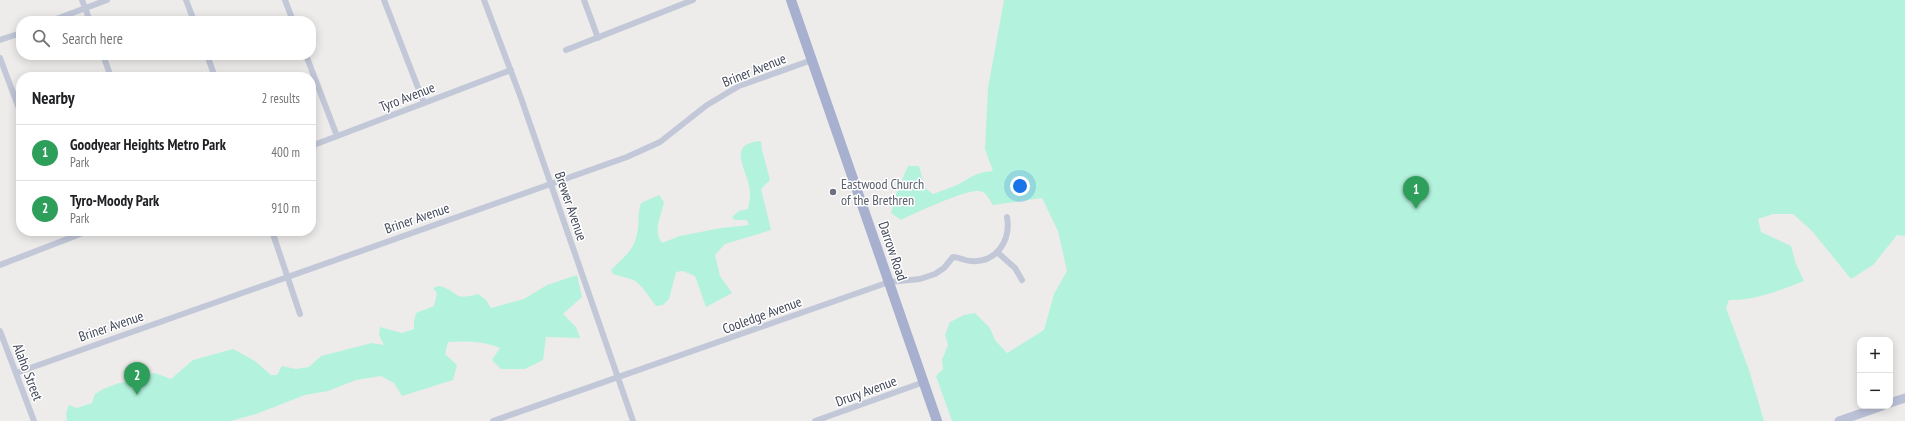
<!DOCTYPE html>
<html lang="en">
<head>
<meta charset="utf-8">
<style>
  :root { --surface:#fff; --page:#f6f6f6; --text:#202124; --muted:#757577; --line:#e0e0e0; --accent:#111827 }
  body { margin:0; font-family:"PT Sans Narrow",sans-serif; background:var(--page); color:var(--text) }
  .controls { position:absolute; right:12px; bottom:12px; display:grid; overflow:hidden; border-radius:8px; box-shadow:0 2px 10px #0003 }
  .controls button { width:36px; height:36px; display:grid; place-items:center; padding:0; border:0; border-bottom:1px solid var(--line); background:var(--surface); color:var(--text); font:20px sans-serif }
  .you { position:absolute; left:1020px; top:186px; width:14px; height:14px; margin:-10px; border:3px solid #fff; border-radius:50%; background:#1a73e8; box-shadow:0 0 0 6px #1a73e833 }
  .badge { display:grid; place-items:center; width:26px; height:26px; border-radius:50%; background:var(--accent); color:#fff; font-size:13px; font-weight:700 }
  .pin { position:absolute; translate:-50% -33px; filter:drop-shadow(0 1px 2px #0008) }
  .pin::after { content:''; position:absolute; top:21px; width:14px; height:12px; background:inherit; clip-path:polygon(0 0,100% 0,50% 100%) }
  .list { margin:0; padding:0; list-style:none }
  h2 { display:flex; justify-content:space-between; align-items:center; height:52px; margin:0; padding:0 16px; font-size:17px }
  h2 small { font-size:13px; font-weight:400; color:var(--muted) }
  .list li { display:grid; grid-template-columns:26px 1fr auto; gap:12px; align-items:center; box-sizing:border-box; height:56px; padding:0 16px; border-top:1px solid var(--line) }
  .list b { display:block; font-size:15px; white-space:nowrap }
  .list p { margin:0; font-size:13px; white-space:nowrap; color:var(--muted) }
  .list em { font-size:13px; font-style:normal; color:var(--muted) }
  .icon { flex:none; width:22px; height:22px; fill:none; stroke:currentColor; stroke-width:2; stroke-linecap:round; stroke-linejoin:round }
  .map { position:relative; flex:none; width:1905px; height:421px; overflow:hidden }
  .search { position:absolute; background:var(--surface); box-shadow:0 2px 10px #0003; left:16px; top:16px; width:300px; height:44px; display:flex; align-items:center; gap:10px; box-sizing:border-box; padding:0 14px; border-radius:16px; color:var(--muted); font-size:15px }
  .panel { position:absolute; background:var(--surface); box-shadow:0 2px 10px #0003; left:16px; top:72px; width:300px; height:164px; border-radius:16px }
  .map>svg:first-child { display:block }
  .green { fill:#b3f2dd }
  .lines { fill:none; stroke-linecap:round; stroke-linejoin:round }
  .street { stroke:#c2c8d8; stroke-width:6 }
  .secondary { stroke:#bbc1d7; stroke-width:9 }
  .primary { stroke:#a7b0ce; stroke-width:10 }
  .worship-dot { fill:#6b7280; stroke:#fff; stroke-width:1.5 }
  .labels { text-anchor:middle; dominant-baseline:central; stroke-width:3; stroke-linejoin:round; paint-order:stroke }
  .street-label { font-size:14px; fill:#42485a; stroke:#fff }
  .worship-label { font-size:14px; fill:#5b616d; stroke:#fff; text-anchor:start }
</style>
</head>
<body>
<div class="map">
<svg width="1905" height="421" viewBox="0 0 1905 421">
  <rect width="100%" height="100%" fill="#eeeceb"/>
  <g class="green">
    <path d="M 1004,0 L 1905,0 L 1905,236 L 1897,235 L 1873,265 L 1851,279 L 1812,231 L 1793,214 L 1773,214 L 1758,219 L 1761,232 L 1791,246 L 1796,264 L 1804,281 C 1780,290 1755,301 1729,300 L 1726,308 L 1749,370 L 1764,421 L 952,421 L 936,376 L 943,369 L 942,360 L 948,345 L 945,335 L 950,322 L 964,315 L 975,313 L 990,328 L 995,340 L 1007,353 L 1044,330 L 1054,294 L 1067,271 L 1058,231 L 1042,198 L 993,205 C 989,199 986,191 978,191 C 965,190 915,213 901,220 L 891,213 L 896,194 L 908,166 L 919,166 L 925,188 L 933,194 C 941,191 950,188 957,185 C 973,177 973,173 993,171 L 985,149 L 988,88 Z"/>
    <path d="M 761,141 L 762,150 L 770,180 L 761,189 L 771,230 L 725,244 L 715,255 L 720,276 L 732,293 L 706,307 L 695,276 L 683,271 L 676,272 L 669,299 L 663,305 L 656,306 L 642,287 L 634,280 L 613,274 L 611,270 C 620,260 632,253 636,238 C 640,227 637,214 641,203 L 659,195 L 664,202 C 662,216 652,229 662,243 L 680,236 L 721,228 L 749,225 L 747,220 L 735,220 L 732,217 L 739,211 L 748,209 C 749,204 750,199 750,194 C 750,171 723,144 761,141 Z"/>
    <path d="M 577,275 L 582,297 L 563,314 L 576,327 L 580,338 L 546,337 L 543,360 L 525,369 L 501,369 L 492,360 L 500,348 C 483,341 467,341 448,342 L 445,354 L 457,365 L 453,380 L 402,396 L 394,383 L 381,376 L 356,380 L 328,391 L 305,395 L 256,414 L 230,421 L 67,421 L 66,413 L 69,405 L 77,408 L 92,403 L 95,394 L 103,389 L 119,383 L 132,381 L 145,375 L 155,373 L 171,379 L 193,360 L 233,349 L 255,361 L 271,375 L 277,375 L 282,366 L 296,369 L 309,367 L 321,356 L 372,343 L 384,345 L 379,335 L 380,327 L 402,333 L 414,329 L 414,321 L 416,313 L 434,306 L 437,293 L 433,288 L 438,286 C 460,290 450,302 478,294 L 486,300 L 491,308 L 524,299 L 547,285 Z"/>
  </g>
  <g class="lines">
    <g class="street">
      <polyline points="82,0 90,21"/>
      <polyline points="186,0 194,21"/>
      <polyline points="285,0 293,21"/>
      <polyline points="384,0 424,103"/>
      <polyline points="484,0 521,98 633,421"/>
      <polyline points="584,0 598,38"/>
      <polyline points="51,21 107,0"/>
      <polyline points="0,40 21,33"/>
      <polyline points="566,50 693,0"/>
      <polyline points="103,55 111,77"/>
      <polyline points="207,55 215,77"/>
      <polyline points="306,55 337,136"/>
      <polyline points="0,58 21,114"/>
      <polyline points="311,146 511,70"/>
      <polyline points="272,231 300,314"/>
      <polyline points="997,252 1015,268 1022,280"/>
      <polyline points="0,265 88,231"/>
      <polyline points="0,331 34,421"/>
      <polyline points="16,373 627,157 660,142 707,105 739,86 812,60"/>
      <path d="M 493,421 L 889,282 L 920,279 L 935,274 L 944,268 L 953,257 C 959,257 965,261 971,261 C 997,263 1011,240 1007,217"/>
      <polyline points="815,421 924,382"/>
    </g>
    <g class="secondary">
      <polyline points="1890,403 1905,398"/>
      <polyline points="1839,421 1882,406"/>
    </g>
    <polyline class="primary" points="791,0 937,421"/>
  </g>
  <circle class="worship-dot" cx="833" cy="192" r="4"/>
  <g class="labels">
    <g class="street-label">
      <text transform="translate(754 70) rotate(-22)">Briner Avenue</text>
      <text transform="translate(407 97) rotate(-21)">Tyro Avenue</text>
      <text transform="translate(571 206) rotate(71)">Brewer Avenue</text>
      <text transform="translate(417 218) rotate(-19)">Briner Avenue</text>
      <text transform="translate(893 251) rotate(71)">Darrow Road</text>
      <text transform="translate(762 315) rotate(-20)">Cooledge Avenue</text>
      <text transform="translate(111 326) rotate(-19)">Briner Avenue</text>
      <text transform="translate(28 372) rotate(69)">Alaho Street</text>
      <text transform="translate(866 391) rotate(-20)">Drury Avenue</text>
    </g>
    <g class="worship-label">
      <text x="841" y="184">Eastwood Church<tspan x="841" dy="16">of the Brethren</tspan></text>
    </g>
  </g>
</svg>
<div class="controls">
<button>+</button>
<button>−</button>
</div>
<div class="you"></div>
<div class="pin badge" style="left:1416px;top:209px;background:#2e9e5b">1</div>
<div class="pin badge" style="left:137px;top:395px;background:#2e9e5b">2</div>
<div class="search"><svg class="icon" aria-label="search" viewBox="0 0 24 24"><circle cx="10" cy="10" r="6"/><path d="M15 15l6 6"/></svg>Search here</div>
<section class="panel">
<h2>Nearby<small>2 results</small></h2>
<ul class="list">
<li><span class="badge" style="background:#2e9e5b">1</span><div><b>Goodyear Heights Metro Park</b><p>Park</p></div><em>400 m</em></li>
<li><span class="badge" style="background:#2e9e5b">2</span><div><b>Tyro-Moody Park</b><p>Park</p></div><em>910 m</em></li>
</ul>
</section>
</div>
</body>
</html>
